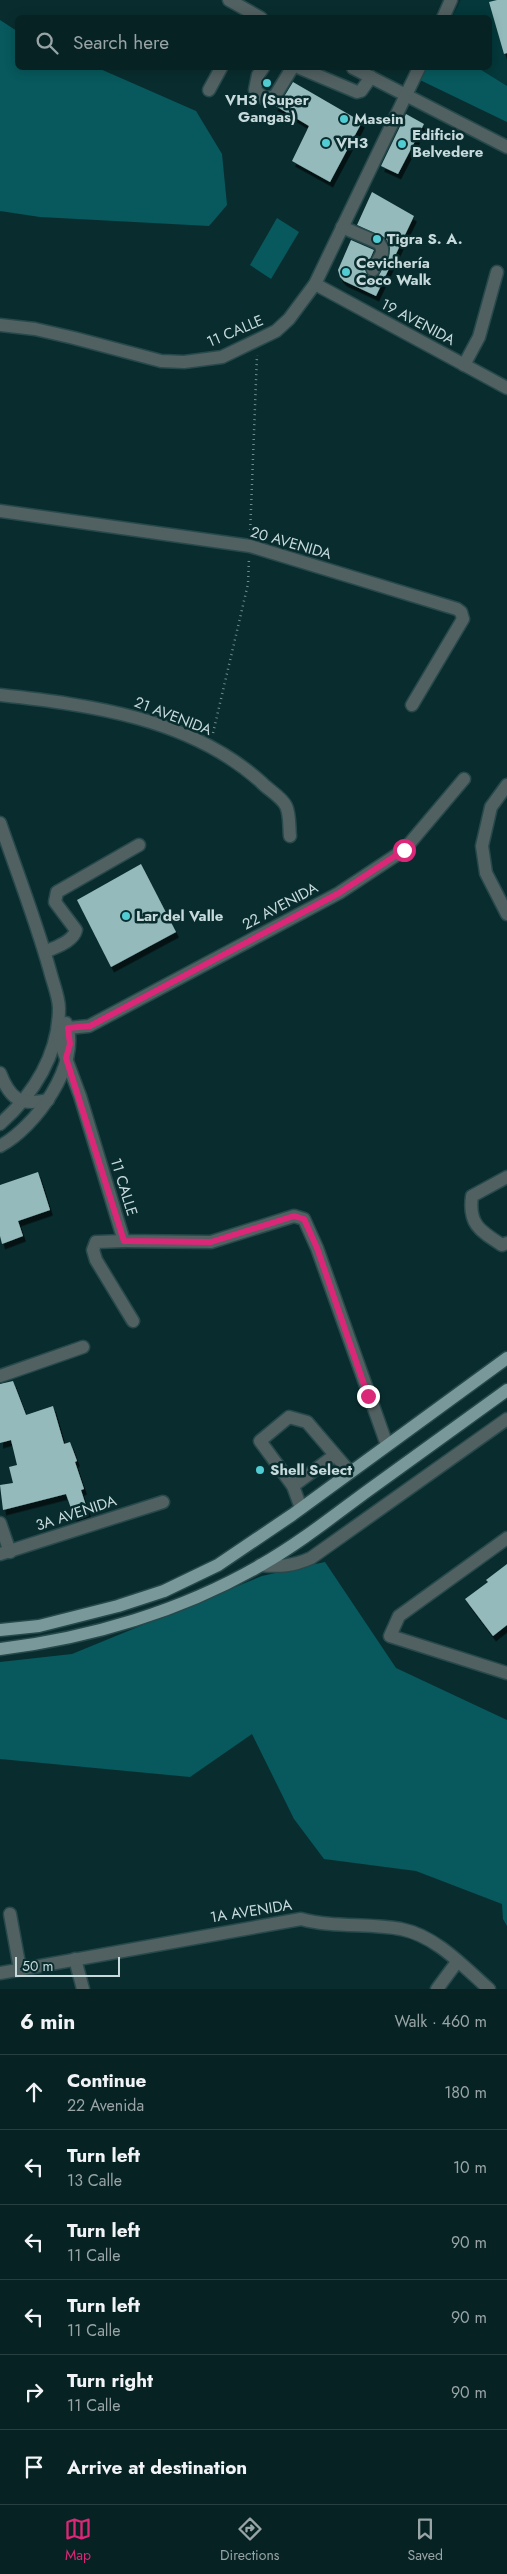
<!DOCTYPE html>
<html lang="en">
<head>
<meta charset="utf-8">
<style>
  :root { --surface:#072223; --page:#102a2b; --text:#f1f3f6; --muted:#98a4a6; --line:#283f41; --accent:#db2777 }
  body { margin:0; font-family:Jost,sans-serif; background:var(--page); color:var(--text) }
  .scale { position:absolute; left:15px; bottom:12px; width:105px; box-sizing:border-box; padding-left:5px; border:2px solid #c7dadb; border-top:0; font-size:14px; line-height:18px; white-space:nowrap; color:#c7dadb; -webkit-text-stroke:4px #092d2f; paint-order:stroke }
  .stop { position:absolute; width:15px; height:15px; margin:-11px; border:4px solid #db2777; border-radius:50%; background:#fff }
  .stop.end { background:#db2777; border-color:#fff; box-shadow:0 1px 5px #0008 }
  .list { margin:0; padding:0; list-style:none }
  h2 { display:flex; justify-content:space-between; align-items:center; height:65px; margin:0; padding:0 20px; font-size:21px }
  h2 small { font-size:16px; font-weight:400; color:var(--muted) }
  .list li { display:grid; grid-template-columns:32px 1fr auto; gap:15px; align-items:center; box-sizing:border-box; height:75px; padding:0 20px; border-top:1px solid var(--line) }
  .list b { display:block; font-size:19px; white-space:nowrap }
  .list p { margin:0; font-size:16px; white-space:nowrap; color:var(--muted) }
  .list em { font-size:16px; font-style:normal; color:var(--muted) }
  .icon { flex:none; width:28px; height:28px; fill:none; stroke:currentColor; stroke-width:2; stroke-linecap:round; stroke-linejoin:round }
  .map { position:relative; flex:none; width:507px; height:1989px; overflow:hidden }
  .search { position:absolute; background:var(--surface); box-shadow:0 2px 12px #0003; left:15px; right:15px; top:15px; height:55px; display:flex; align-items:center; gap:12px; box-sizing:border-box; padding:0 18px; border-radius:8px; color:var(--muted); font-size:19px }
  .sheet { height:515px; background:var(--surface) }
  nav { display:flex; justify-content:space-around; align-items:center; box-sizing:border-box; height:70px; border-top:1px solid var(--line); background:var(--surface); font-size:14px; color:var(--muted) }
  nav a { display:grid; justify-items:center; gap:2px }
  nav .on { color:var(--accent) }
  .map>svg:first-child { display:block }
  .built { fill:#04383a }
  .green { fill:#07595d }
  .building { fill:#94babc; filter:url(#shadow) }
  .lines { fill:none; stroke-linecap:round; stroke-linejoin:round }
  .minor-casing { stroke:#27494b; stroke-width:15 }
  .major-casing { stroke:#27494b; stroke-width:15 }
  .path { stroke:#708b8c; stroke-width:2.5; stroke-dasharray:1 4; stroke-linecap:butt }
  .minor { stroke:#516061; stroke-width:12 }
  .major { stroke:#79989a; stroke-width:12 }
  .route { stroke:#db2777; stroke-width:6 }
  .poi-dot { fill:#51ccd3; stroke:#092d2f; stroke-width:2 }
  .labels { text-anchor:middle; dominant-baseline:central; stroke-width:5; stroke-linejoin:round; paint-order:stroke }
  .poi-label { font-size:15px; font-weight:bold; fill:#c7dadb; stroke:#092d2f; text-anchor:start }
  .street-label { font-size:15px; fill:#c7dadb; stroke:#092d2f }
</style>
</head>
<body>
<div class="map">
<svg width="507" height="1989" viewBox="0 0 507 1989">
  <defs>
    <filter id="shadow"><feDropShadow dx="3" dy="5.5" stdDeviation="0" flood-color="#0009"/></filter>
  </defs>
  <rect width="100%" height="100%" fill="#092d2f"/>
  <polygon class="built" points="461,0 507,0 507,122 420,80 427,68 490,68 490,18 452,17"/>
  <g class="green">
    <polygon points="0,20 17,31 18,68 98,68 196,111 222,154 227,205 209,226 40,217 0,211"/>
    <polygon points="427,68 478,68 507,86 507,122 420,80"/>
    <polygon points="277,218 299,232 271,279 250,265"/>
    <polygon points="325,1562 396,1668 507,1720 507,1926 503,1919 502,1904 416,1871 324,1859 294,1819 252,1734 190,1777 0,1759 0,1662 72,1654 262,1576"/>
  </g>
  <g class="building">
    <polygon points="497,0 507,0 507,53 504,54 489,2"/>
    <polygon points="293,82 362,122 330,182 292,161 309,126 274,105 282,100"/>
    <polygon points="406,114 424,124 398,174 381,166"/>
    <polygon points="372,192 414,216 376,296 344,281 340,277 338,270 351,240 374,250 365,270 370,277 378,277 389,257 390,248 386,238 357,225"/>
    <polygon points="141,864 176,932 111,967 77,900"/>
    <polygon points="38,1172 50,1210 18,1221 23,1236 2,1244 0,1236 0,1185"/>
    <polygon points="13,1381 26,1415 53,1406 64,1444 70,1442 77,1461 75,1462 84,1489 81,1490 88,1512 74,1517 66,1494 3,1510 0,1485 13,1483 9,1467 17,1465 11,1440 0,1443 0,1384"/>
    <polygon points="507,1564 507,1625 493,1636 465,1599 488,1582 486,1580"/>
  </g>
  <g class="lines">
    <defs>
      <g id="minor">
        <polyline points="229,0 261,18"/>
        <polyline points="443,18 451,0"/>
        <polyline points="263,68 258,75 255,90 265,99 275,96 292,68"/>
        <polyline points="300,68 357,92 361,91 371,77"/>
        <polyline points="353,68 507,147"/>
        <polyline points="209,90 221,68"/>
        <polyline points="342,227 379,243 382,248 382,253 373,270"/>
        <polyline points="315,284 507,388"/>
        <polyline points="0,325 35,329 74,338 161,361 184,362 222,357 276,331 289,319 315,284 419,68"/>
        <polyline points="464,365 479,337 497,272"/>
        <polyline points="0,511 250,546 457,609 461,612 463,619 412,705"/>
        <path d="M 0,695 C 91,705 190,718 261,782 C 267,789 282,797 286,806 C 290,814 289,827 290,836"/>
        <polyline points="507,785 491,807 482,846 486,873 507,914"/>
        <path d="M 0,823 C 17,872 36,921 50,971 C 53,983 59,997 59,1008 C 59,1054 34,1094 0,1124"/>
        <path d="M 45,952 C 55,947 73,942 76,930 L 55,902 L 57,892 L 139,845"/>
        <polyline points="57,1034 80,1096 124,1241 211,1242 294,1216 304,1219 317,1248 387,1445"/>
        <polyline points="57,1034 68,1028 89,1026 339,893 404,850 464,779"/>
        <path d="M 0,1073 C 10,1099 20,1106 48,1100"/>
        <path d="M 0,1146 C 35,1128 82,1063 66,1023"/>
        <path d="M 507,1177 L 472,1196 C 468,1224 480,1231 502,1245 L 507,1243"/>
        <polyline points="124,1241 96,1242 93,1250 96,1260 133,1321"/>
        <polyline points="0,1376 83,1347"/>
        <polyline points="293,1486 335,1455"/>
        <polyline points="301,1508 293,1486 260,1441 289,1417 307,1422 349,1471"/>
        <polyline points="0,1523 10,1552"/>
        <polyline points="507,1538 399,1616 390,1636 507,1673"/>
        <polyline points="0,1554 163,1502"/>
        <path d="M 260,1565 C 280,1567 293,1566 311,1558 L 507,1419"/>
        <polyline points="10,1914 20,1969"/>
        <polyline points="75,1959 83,1989"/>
        <path d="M 0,1973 L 301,1919 C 334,1928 367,1923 401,1929 C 436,1936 463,1966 489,1989"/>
        <polyline points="437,1989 457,1962"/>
      </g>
      <g id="major">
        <polyline points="0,1630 39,1626 118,1606 164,1591 218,1565 292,1515 507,1358"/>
        <path d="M 0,1649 C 90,1638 182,1611 261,1565 C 298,1544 332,1517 366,1492 C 413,1458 460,1424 507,1390"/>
      </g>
    </defs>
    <use href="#minor" class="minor-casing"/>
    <use href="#major" class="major-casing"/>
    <g class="path">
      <polyline points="250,535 257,355"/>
      <polyline points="213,733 248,584 249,558"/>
    </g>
    <use href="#minor" class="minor"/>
    <use href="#major" class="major"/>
  </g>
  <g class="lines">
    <polyline class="route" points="368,1396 317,1248 304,1219 294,1216 211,1242 124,1241 66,1058 70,1044 68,1028 90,1026 339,893 404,850"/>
  </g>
  <g class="poi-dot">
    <circle cx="267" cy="83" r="5"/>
    <circle cx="344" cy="119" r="5"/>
    <circle cx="326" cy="143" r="5"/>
    <circle cx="402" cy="144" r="5"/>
    <circle cx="377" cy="239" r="5"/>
    <circle cx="346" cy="272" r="5"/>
    <circle cx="126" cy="916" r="5"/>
    <circle cx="260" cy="1470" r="5"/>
  </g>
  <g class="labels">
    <g class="poi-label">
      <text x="267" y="100" text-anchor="middle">VH3 (Super<tspan x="267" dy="17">Gangas)</tspan></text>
      <text x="354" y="119">Masein</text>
      <text x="412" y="135">Edificio<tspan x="412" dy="17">Belvedere</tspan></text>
      <text x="336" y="143">VH3</text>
      <text x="387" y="239">Tigra S. A.</text>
      <text x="356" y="263">Cevichería<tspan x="356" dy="17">Coco Walk</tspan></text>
      <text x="136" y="916">Lar del Valle</text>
      <text x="270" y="1470">Shell Select</text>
    </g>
    <g class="street-label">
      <text transform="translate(418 322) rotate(28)">19 AVENIDA</text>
      <text transform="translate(235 331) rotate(-23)">11 CALLE</text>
      <text transform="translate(291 543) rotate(16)">20 AVENIDA</text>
      <text transform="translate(173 716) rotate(21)">21 AVENIDA</text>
      <text transform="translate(280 906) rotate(-28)">22 AVENIDA</text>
      <text transform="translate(124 1187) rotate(73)">11 CALLE</text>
      <text transform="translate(76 1513) rotate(-18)">3A AVENIDA</text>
      <text transform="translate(251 1911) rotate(-9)">1A AVENIDA</text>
    </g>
  </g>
</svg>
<div class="scale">50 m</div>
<div class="stop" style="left:404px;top:850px"></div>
<div class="stop end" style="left:368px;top:1396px"></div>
<div class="search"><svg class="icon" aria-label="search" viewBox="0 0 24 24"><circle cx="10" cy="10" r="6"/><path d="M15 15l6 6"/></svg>Search here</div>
</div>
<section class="sheet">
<h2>6 min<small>Walk · 460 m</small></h2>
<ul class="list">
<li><svg class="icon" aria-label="ahead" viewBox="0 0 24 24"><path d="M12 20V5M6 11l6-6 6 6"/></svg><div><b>Continue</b><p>22 Avenida</p></div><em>180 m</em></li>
<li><svg class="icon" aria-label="left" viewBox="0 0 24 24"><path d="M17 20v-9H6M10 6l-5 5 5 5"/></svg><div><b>Turn left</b><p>13 Calle</p></div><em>10 m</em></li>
<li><svg class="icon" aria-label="left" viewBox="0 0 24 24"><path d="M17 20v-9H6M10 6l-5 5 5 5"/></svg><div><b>Turn left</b><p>11 Calle</p></div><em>90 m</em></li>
<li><svg class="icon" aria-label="left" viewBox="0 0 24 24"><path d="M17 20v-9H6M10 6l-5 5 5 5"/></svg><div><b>Turn left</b><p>11 Calle</p></div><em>90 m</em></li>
<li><svg class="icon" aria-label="right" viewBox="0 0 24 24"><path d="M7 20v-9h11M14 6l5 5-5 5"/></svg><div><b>Turn right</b><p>11 Calle</p></div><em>90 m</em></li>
<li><svg class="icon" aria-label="arrive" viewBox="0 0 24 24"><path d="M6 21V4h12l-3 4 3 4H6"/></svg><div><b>Arrive at destination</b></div></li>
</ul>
</section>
<nav>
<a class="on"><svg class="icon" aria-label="map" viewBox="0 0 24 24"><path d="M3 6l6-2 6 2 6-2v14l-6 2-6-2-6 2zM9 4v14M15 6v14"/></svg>Map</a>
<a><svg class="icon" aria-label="directions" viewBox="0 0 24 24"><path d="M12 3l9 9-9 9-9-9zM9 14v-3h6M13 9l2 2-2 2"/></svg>Directions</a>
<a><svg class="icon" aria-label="saved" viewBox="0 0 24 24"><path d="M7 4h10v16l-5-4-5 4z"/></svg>Saved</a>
</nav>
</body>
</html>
